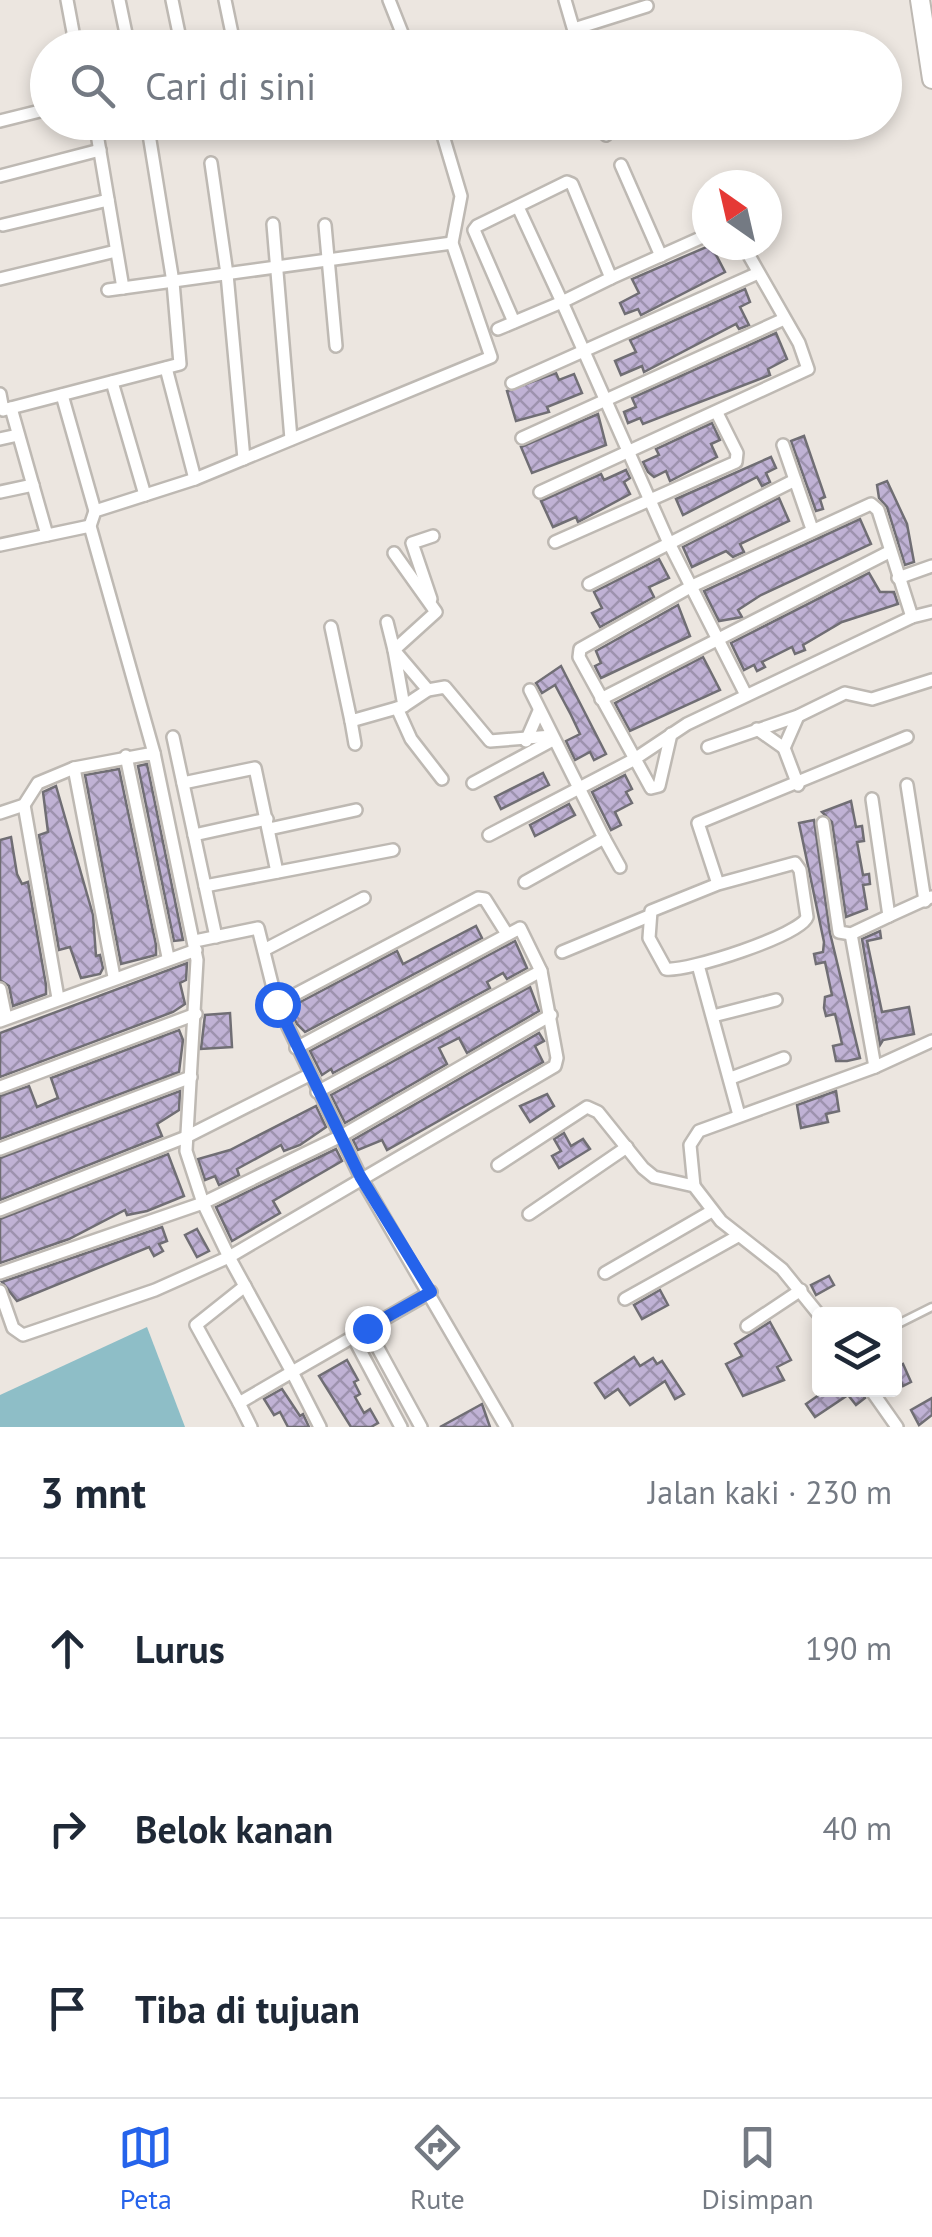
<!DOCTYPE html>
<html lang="id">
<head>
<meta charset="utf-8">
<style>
  :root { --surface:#fff; --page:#f2f2f3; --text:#1f2937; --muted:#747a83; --line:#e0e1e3; --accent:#2563eb }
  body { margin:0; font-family:"PT Sans",sans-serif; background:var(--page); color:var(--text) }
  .controls { position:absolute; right:30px; bottom:30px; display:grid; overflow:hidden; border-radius:10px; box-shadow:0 5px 15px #0003 }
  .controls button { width:90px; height:90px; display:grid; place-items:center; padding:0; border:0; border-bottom:2px solid var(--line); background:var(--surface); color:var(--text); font:50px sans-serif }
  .compass { position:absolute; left:692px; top:170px; width:90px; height:90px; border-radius:50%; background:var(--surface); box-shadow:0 5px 15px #0003; rotate:326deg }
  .stop { position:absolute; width:30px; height:30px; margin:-22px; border:8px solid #2563eb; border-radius:50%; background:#fff }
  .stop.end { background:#2563eb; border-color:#fff; box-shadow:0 2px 10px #0008 }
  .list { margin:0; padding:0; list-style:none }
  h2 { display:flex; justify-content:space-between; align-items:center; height:130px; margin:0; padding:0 40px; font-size:42px }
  h2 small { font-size:32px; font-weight:400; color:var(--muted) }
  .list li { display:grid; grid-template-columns:65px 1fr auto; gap:30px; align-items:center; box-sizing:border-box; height:180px; padding:0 40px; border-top:2px solid var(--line) }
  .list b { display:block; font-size:38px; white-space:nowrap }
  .list em { font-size:32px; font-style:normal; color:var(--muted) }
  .icon { flex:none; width:55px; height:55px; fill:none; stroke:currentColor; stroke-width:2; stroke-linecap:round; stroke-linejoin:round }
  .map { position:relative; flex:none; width:932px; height:1427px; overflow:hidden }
  .search { position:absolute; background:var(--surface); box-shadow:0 5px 15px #0003; left:30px; right:30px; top:30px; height:110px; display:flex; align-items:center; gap:25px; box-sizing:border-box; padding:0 35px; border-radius:55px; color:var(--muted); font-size:38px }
  .sheet { height:670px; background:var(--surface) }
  nav { display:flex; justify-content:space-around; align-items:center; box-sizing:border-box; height:140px; border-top:2px solid var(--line); background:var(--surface); font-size:28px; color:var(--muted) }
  nav a { display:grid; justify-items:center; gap:5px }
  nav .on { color:var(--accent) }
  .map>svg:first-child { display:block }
  .water { fill:#8ebec7 }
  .building { fill:url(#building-cross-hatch); stroke:#706e74; stroke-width:2.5 }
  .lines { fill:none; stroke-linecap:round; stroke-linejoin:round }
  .lane-casing { stroke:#beb9b3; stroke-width:11 }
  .street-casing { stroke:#beb9b3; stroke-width:16 }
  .secondary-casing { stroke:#beb9b3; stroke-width:22 }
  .lane { stroke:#fff; stroke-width:6 }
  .street { stroke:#fff; stroke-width:11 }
  .secondary { stroke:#fff; stroke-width:18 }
  .route { stroke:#2563eb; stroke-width:12 }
</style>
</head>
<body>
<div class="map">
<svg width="932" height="1427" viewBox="0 0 932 1427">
  <defs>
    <pattern id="building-cross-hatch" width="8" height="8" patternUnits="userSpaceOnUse" patternTransform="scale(2.5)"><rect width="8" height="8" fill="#c0b2d5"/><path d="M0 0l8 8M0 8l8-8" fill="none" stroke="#9d92ae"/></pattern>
  </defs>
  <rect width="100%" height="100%" fill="#ece6e0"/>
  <polygon class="water" points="147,1327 185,1427 0,1427 0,1395"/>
  <g class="building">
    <polygon points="711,245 725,272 641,315 638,309 625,314 620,303 639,293 632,279"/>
    <polygon points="745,289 750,302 740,307 749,325 739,329 736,324 644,372 642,366 621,375 615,361 636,352 630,340"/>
    <polygon points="776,333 787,359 768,369 770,375 643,424 640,418 628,423 624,412 636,407 632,398"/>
    <polygon points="556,373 559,380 574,374 582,393 547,407 549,412 516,421 507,391"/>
    <polygon points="598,414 606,445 532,473 521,447"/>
    <polygon points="712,423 720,440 711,444 717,457 670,481 666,471 654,477 648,472 643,462 659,455 656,449"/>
    <polygon points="804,436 825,497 820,499 823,509 816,511 791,441"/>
    <polygon points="771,457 776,468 766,473 770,482 762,486 757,477 683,515 676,499"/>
    <polygon points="626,470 630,478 624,482 630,494 578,522 576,517 553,527 541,501 601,474 604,480"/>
    <polygon points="887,481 907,524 914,562 905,565 887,507 879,498 877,485"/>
    <polygon points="779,498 789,521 740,544 744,552 733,557 726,551 692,567 683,547"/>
    <polygon points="860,519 871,544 761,595 738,610 742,617 719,621 704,591"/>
    <polygon points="659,559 669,578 649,587 654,597 600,627 592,613 602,608 594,592"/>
    <polygon points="869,573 880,592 894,592 898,604 842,622 803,645 805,650 795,654 792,647 762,662 765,667 757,671 754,665 744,670 731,643"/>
    <polygon points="678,605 690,636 601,678 595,666 601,663 596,651"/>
    <polygon points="703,657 720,690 630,731 615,703"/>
    <polygon points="561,666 606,754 594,760 590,752 575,760 566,741 580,734 571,715 555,685 542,693 536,683"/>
    <polygon points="147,764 183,940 174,941 138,766"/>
    <polygon points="119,769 156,945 156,955 121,964 85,775"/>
    <polygon points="543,773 549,785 501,809 495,797"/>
    <polygon points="625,775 632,789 626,792 632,803 615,812 621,825 611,830 592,792"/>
    <polygon points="56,786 93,915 96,956 100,955 103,968 100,974 81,978 70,947 59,950 39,835 48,832 43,792"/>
    <polygon points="851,801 856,827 862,826 864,841 857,842 863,875 869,874 870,884 863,885 867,909 846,917 832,822 822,812"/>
    <polygon points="569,804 575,815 535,836 530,825"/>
    <polygon points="814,820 830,933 860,1058 847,1061 836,1061 833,1046 842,1044 838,1026 835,1014 826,1016 824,1008 825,997 832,995 825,962 816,964 814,954 823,952 824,942 799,823"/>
    <polygon points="11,837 17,874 22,884 28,882 46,985 46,994 13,1006 9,986 0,980 0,840"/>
    <polygon points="476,926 482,938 305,1032 297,1024 289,1008 397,951 403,964"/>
    <polygon points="880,931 881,938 867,941 882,1012 909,1007 914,1034 883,1040 880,1045 862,939"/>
    <polygon points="515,941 527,968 507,979 503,973 487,982 490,988 333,1073 331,1069 322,1075 310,1051"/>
    <polygon points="187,963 186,980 180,983 185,1004 173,1012 0,1077 0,1033"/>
    <polygon points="530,987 539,1011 467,1053 459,1038 439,1048 447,1064 345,1123 331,1095"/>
    <polygon points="230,1013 232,1047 201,1049 205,1015"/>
    <polygon points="179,1030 183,1040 179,1072 0,1139 0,1096 29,1086 37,1107 58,1098 51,1078"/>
    <polygon points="539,1033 544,1041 535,1046 543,1062 387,1150 382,1140 358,1150 353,1140"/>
    <polygon points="180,1091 179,1110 157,1124 162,1136 0,1200 0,1158"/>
    <polygon points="836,1091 839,1111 826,1114 828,1122 801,1128 797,1105"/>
    <polygon points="547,1094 554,1106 530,1122 520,1106"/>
    <polygon points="316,1106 326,1127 300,1145 284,1151 281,1145 237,1169 239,1175 219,1185 215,1176 205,1180 198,1159 230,1150"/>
    <polygon points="564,1133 571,1146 583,1139 590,1149 559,1168 552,1156 561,1151 554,1139"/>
    <polygon points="336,1149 342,1161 273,1201 280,1213 232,1241 216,1207"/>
    <polygon points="168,1154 184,1196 147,1211 127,1215 125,1210 69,1239 0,1263 0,1219"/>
    <polygon points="162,1227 167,1241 159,1244 163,1251 154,1256 149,1247 17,1301 2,1282"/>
    <polygon points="197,1229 209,1251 197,1257 185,1235"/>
    <polygon points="829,1276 834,1285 816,1295 811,1285"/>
    <polygon points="660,1290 668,1305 642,1319 634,1305"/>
    <polygon points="770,1322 791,1360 777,1367 784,1380 743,1396 726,1364 742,1356 735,1344"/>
    <polygon points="634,1357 640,1366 653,1358 657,1364 662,1361 684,1394 675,1399 665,1381 630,1405 618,1389 605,1398 595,1383"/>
    <polygon points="347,1360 358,1380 354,1382 360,1394 355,1397 364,1413 370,1409 378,1423 371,1427 351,1427 319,1376"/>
    <polygon points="903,1364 911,1382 903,1386 894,1368"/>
    <polygon points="282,1389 300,1416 303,1414 309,1427 288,1427 280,1412 274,1415 264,1399"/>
    <polygon points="826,1390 860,1390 865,1398 856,1405 848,1395 815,1417 806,1404"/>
    <polygon points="932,1398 932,1415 919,1425 911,1410"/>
    <polygon points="482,1404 490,1427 440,1427"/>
  </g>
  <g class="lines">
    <defs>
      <polyline id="lane" points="894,1326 932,1307"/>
      <g id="street">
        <polyline points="67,0 76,48"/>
        <polyline points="119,0 129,48"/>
        <polyline points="172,0 182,48"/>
        <polyline points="225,0 235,48"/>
        <polyline points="389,0 408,48"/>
        <polyline points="565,0 579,48"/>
        <polyline points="574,29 647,6"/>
        <polyline points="327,48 403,36"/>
        <polyline points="0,121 48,109"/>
        <polyline points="95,122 123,288"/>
        <polyline points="602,122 606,135"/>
        <polyline points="568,127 581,122"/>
        <polyline points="211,163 227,274 244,459"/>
        <polyline points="621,165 661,256"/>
        <polyline points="0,176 100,150"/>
        <polyline points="273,224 291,439"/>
        <polyline points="3,225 108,200"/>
        <polyline points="325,225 336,346"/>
        <polyline points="611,278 707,235"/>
        <polyline points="0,279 116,251"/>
        <polyline points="108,290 452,243"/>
        <polyline points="514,322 474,230 477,226 567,182 572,184 611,278 562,302 518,207"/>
        <polyline points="498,329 562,302 668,541 746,695"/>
        <polyline points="166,368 195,479"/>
        <polyline points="112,382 145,495"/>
        <polyline points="512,383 756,274"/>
        <polyline points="0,394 3,410 180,364 173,282 147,122"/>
        <polyline points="62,395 95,511"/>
        <polyline points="11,408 47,535"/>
        <polyline points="522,438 782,320"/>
        <polyline points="0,439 18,435"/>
        <polyline points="783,445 812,529"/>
        <polyline points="0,492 33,485"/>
        <polyline points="540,492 808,369 799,343 743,245"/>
        <polyline points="555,542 736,462 737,453 717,413"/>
        <polyline points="0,545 90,526"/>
        <polyline points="898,578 932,566"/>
        <polyline points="589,584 795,480"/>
        <polyline points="431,599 412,543 433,536"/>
        <polyline points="387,622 394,650 436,612 394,553"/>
        <polyline points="331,627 351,721 404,706 428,690 445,687 490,741 552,736"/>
        <polyline points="601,699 889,552"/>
        <polyline points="404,706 394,650 428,690"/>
        <polyline points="397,708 411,739 442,779"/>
        <polyline points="351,721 355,744"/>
        <polyline points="757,729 784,748 798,716"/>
        <polyline points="671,734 659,786 651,788 579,657 580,649 692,586 871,504 878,510 912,617"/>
        <polyline points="173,737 216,937"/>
        <polyline points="526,741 539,711"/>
        <polyline points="708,747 798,716 845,693 872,699 932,680"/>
        <polyline points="784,748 798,785"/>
        <polyline points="154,753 90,526 95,511 195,479 491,357 452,243 461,196 439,122"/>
        <polyline points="126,756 168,957"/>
        <polyline points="74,768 114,977"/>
        <polyline points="183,783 255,768 277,872"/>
        <polyline points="473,783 553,740"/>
        <polyline points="907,785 925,901"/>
        <polyline points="24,805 58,998"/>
        <polyline points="0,813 24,805 38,783 74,768 154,753 197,960 186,1151 203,1203 229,1257 292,1372 431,1292"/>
        <polyline points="823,823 839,932 851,934 889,916 872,799"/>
        <polyline points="269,829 356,810"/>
        <polyline points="194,835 267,819"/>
        <polyline points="489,835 633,760 687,724 912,617 932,612"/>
        <polyline points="604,838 620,867"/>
        <polyline points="525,882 604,838 530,690"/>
        <path d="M 718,884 L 651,911 L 649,938 L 666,969 C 687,972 801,935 807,917 L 800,870 L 795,863 L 718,884 L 698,823 L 907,737"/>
        <polyline points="205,886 393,850"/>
        <polyline points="889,916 931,897"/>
        <polyline points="851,934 875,1067"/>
        <polyline points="195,941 258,928 277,1004"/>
        <polyline points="264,950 364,898"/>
        <polyline points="562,952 649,916"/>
        <polyline points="698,965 739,1115"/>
        <polyline points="0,989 6,1018"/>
        <polyline points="713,1016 776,1000"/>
        <polyline points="0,1021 196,950"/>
        <polyline points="731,1078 784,1058"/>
        <polyline points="0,1087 196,1014"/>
        <polyline points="317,1092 541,971"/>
        <polyline points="0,1149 191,1077"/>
        <polyline points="498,1165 587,1107 598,1112 643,1168 654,1177 694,1186 721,1221 782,1269 820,1316"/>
        <polyline points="694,1186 690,1145 699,1131 875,1067 932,1041"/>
        <polyline points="0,1210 186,1137 309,1075"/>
        <polyline points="529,1214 627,1147"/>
        <polyline points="0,1273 203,1203 341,1136 551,1015"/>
        <polyline points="605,1273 712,1211"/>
        <polyline points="0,1291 13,1328 23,1335 155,1290 229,1257 555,1066 557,1058 541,971 520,928 296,1048"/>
        <polyline points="625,1299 738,1236"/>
        <polyline points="747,1326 801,1290"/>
        <polyline points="367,1328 421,1427"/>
        <polyline points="353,1337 401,1427"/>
        <polyline points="871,1390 897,1427"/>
        <polyline points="239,1403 196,1325 245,1286"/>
        <polyline points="251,1427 239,1403 292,1372 320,1427"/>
        <polyline points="506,1427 360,1176 277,1004 478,898 485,899 507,934"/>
      </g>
      <polyline id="secondary" points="920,0 932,79"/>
    </defs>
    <use href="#lane" class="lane-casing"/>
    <use href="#street" class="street-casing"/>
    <use href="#secondary" class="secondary-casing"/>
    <use href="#lane" class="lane"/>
    <use href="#street" class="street"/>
    <use href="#secondary" class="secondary"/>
  </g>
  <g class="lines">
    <polyline class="route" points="277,1004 360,1176 431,1292 367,1328"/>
  </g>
</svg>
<div class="controls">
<button><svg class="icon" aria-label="layers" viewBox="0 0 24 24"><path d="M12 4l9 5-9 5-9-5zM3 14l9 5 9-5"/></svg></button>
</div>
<svg class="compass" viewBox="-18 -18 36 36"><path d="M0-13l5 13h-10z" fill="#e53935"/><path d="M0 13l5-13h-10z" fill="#747a83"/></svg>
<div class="stop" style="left:277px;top:1004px"></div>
<div class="stop end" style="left:367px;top:1328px"></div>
<div class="search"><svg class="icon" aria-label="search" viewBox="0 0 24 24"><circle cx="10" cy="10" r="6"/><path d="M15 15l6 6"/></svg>Cari di sini</div>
</div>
<section class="sheet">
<h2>3 mnt<small>Jalan kaki · 230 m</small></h2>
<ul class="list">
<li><svg class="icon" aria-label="ahead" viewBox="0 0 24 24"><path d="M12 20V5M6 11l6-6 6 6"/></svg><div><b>Lurus</b></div><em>190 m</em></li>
<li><svg class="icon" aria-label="right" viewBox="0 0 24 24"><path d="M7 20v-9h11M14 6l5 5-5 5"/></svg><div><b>Belok kanan</b></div><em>40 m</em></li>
<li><svg class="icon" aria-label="arrive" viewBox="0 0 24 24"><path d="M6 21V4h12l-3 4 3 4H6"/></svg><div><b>Tiba di tujuan</b></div></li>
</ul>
</section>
<nav>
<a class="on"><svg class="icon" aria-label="map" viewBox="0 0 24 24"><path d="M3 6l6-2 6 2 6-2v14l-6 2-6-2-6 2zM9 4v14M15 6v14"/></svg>Peta</a>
<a><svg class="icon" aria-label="directions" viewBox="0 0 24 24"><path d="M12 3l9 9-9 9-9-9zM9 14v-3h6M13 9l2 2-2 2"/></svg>Rute</a>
<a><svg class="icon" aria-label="saved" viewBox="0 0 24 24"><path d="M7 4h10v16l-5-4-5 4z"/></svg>Disimpan</a>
</nav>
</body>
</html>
